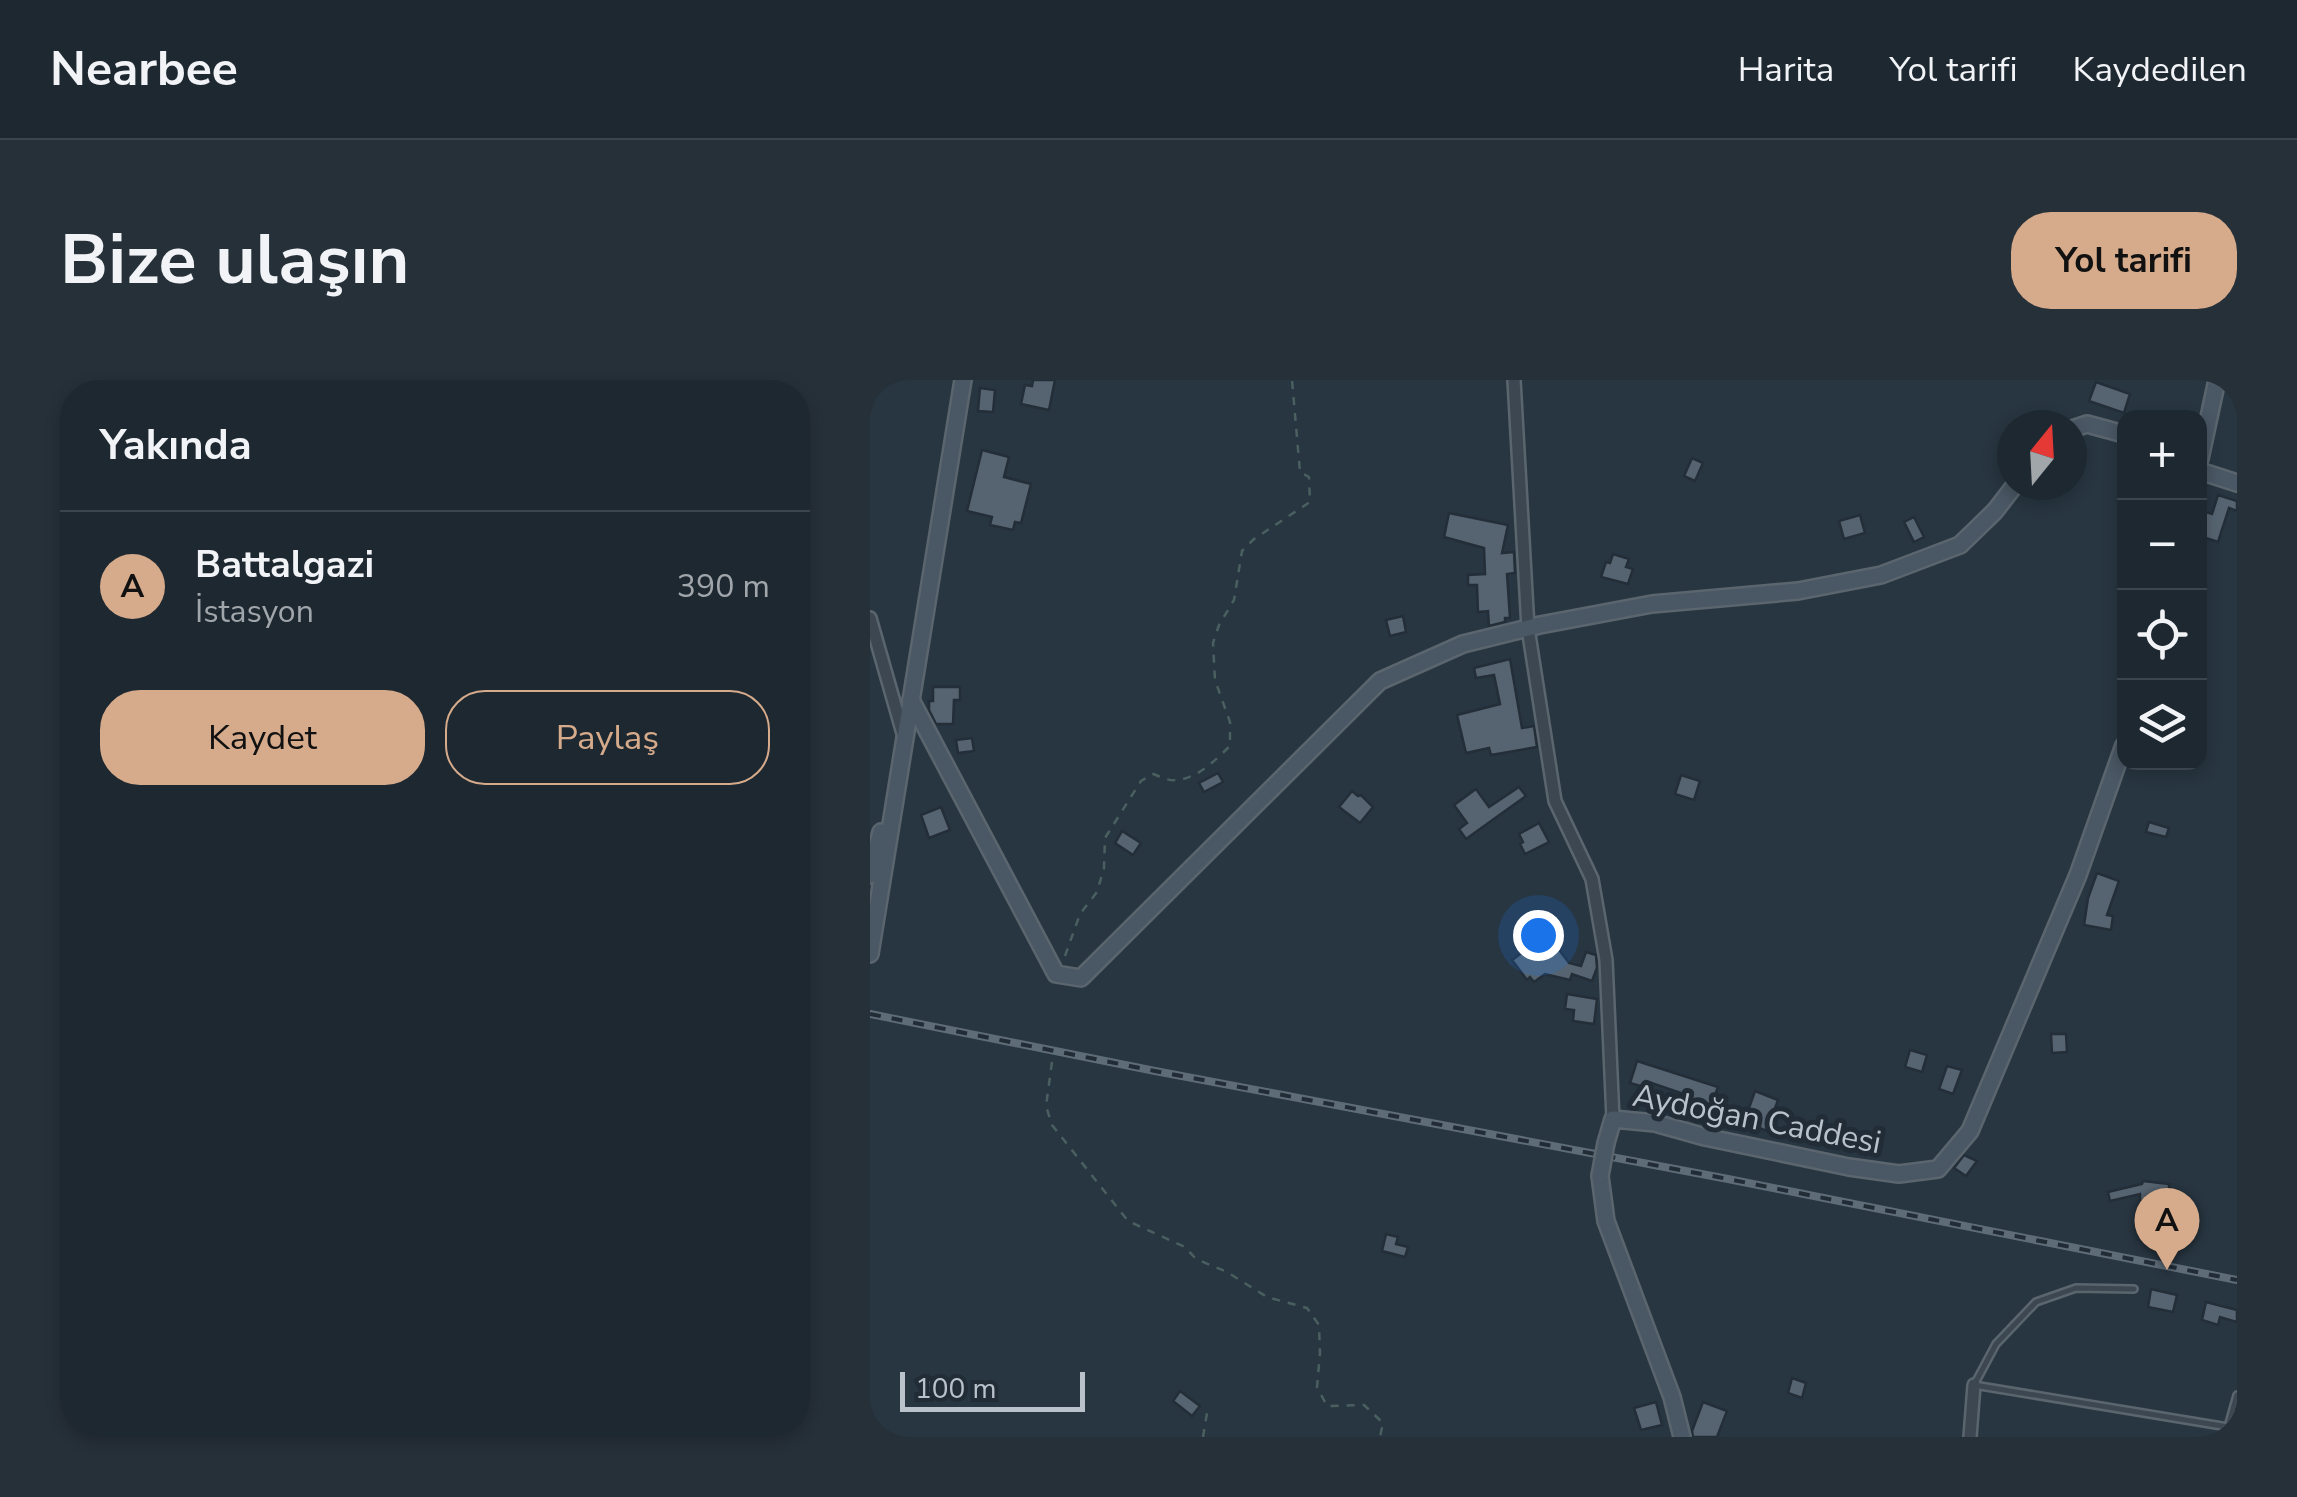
<!DOCTYPE html>
<html lang="tr">
<head>
<meta charset="utf-8">
<style>
  :root { --surface:#1e2831; --page:#263039; --text:#f1f3f6; --muted:#a1a6ab; --line:#3c444d; --accent:#d6ab8b }
  body { margin:0; font-family:"Nunito Sans",sans-serif; background:var(--page); color:var(--text) }
  .controls { position:absolute; right:30px; top:30px; display:grid; overflow:hidden; border-radius:20px; box-shadow:0 5px 15px #0003 }
  .controls button { width:90px; height:90px; display:grid; place-items:center; padding:0; border:0; border-bottom:2px solid var(--line); background:var(--surface); color:var(--text); font:50px sans-serif }
  .compass { position:absolute; left:1127px; top:30px; width:90px; height:90px; border-radius:50%; background:var(--surface); box-shadow:0 5px 15px #0003; rotate:18deg }
  .scale { position:absolute; left:30px; bottom:25px; width:185px; box-sizing:border-box; padding-left:10px; border:5px solid #b9c2cb; border-top:0; font-size:28px; line-height:35px; white-space:nowrap; color:#b9c2cb; -webkit-text-stroke:8px #212c36; paint-order:stroke }
  .you { position:absolute; left:668px; top:555px; width:35px; height:35px; margin:-25px; border:8px solid #fff; border-radius:50%; background:#1a73e8; box-shadow:0 0 0 15px #1a73e833 }
  .badge { display:grid; place-items:center; width:65px; height:65px; border-radius:50%; background:var(--accent); color:#111; font-size:32px; font-weight:700 }
  .pin { position:absolute; translate:-50% -82px; filter:drop-shadow(0 2px 5px #0008) }
  .pin::after { content:''; position:absolute; top:52px; width:35px; height:30px; background:inherit; clip-path:polygon(0 0,100% 0,50% 100%) }
  .list { margin:0; padding:0; list-style:none }
  h2 { display:flex; justify-content:space-between; align-items:center; height:130px; margin:0; padding:0 40px; font-size:42px }
  h2 small { font-size:32px; font-weight:400; color:var(--muted) }
  .list li { display:grid; grid-template-columns:65px 1fr auto; gap:30px; align-items:center; box-sizing:border-box; height:150px; padding:0 40px; border-top:2px solid var(--line) }
  .list b { display:block; font-size:38px; white-space:nowrap }
  .list p { margin:0; font-size:32px; white-space:nowrap; color:var(--muted) }
  .list em { font-size:32px; font-style:normal; color:var(--muted) }
  .actions { display:flex; gap:20px; padding:30px 40px }
  .actions a { flex:1; padding:22px 0; border:2px solid var(--accent); border-radius:40px; text-align:center; font-size:35px; color:var(--accent) }
  .actions .main { background:var(--accent); color:#111 }
  .icon { flex:none; width:55px; height:55px; fill:none; stroke:currentColor; stroke-width:2; stroke-linecap:round; stroke-linejoin:round }
  .map { position:relative; flex:none; width:1367px; height:1057px; overflow:hidden; border-radius:40px }
  header { display:flex; align-items:center; gap:60px; box-sizing:border-box; height:140px; padding:0 50px; background:var(--surface); border-bottom:2px solid var(--line) }
  header strong { font-size:48px }
  nav { display:flex; gap:55px; margin-inline-start:auto; font-size:35px }
  .intro { display:flex; align-items:center; justify-content:space-between; box-sizing:border-box; height:240px; padding:0 60px }
  h1 { margin:0; font-size:70px }
  .button { padding:25px 45px; border-radius:40px; background:var(--accent); color:#111; font-size:35px; font-weight:700 }
  main { display:flex; gap:60px; padding:0 60px }
  aside { flex:1; background:var(--surface); border-radius:40px; box-shadow:0 5px 15px #0003 }
  .map>svg:first-child { display:block }
  .building { fill:#566471; stroke:#232e38; stroke-width:2.5 }
  .lines { fill:none; stroke-linecap:round; stroke-linejoin:round }
  .lane-casing { stroke:#5a656e; stroke-width:10 }
  .street-casing { stroke:#5a656e; stroke-width:16 }
  .secondary-casing { stroke:#5a656e; stroke-width:20 }
  .path { stroke:#4a6060; stroke-width:2.5; stroke-dasharray:8 8; stroke-linecap:butt }
  .lane { stroke:#3c4751; stroke-width:5 }
  .street { stroke:#3c4751; stroke-width:11 }
  .secondary { stroke:#4a5764; stroke-width:15 }
  .rail-casing { stroke:#5e6c78; stroke-width:8 }
  .rail { stroke:#212c36; stroke-width:4; stroke-dasharray:11; stroke-linecap:butt }
  .secondary-bridge-casing { stroke:#5a656e; stroke-width:20; stroke-linecap:butt }
  .secondary-bridge { stroke:#4a5764; stroke-width:15 }
  .labels { text-anchor:middle; dominant-baseline:central; stroke-width:10; stroke-linejoin:round; paint-order:stroke }
  .street-label { font-size:32px; fill:#b9c2cb; stroke:#212c36 }
</style>
</head>
<body>
<header>
<strong>Nearbee</strong>
<nav><a>Harita</a><a>Yol tarifi</a><a>Kaydedilen</a></nav>
</header>
<div class="intro"><h1>Bize ulaşın</h1><a class="button">Yol tarifi</a></div>
<main>
<aside>
<h2>Yakında<small></small></h2>
<ul class="list">
<li><span class="badge">A</span><div><b>Battalgazi</b><p>İstasyon</p></div><em>390 m</em></li>
</ul>
<div class="actions"><a class="main">Kaydet</a><a>Paylaş</a></div>
</aside>
<div class="map">
<svg width="1367" height="1057" viewBox="0 0 1367 1057">
  <rect width="100%" height="100%" fill="#283641"/>
  <g class="building">
    <polygon points="163,0 185,0 179,30 151,24 155,5 162,6"/>
    <polygon points="1226,2 1260,14 1254,33 1219,21"/>
    <polygon points="110,8 125,10 123,32 108,31"/>
    <polygon points="112,70 139,77 134,97 161,104 151,143 145,142 143,150 120,145 122,137 97,131"/>
    <polygon points="822,78 833,83 825,101 814,96"/>
    <polygon points="1348,115 1367,121 1367,131 1359,128 1348,162 1330,156 1330,144 1333,131 1342,134"/>
    <polygon points="579,133 638,145 632,173 644,172 645,193 637,194 640,238 635,238 635,242 619,246 618,231 608,232 607,205 598,205 598,195 615,194 614,168 574,157"/>
    <polygon points="990,135 995,153 974,159 969,141"/>
    <polygon points="1044,137 1054,157 1044,162 1034,142"/>
    <polygon points="743,174 759,179 756,187 763,189 758,204 731,197 736,182 740,183"/>
    <polygon points="533,236 536,252 520,256 516,240"/>
    <polygon points="640,279 652,348 664,346 667,367 621,375 619,368 596,373 587,335 630,324 624,295 606,298 604,288"/>
    <polygon points="63,307 90,307 90,320 84,320 83,344 66,344 59,330 59,321 63,321"/>
    <polygon points="102,358 104,371 88,373 86,360"/>
    <polygon points="348,393 353,402 334,412 329,403"/>
    <polygon points="811,395 830,401 824,420 805,414"/>
    <polygon points="649,407 656,416 596,459 589,449 597,443 584,425 606,409 619,427"/>
    <polygon points="482,411 488,416 491,415 503,427 490,443 469,427"/>
    <polygon points="71,427 80,450 59,458 51,435"/>
    <polygon points="1279,442 1299,448 1296,457 1276,452"/>
    <polygon points="669,443 679,462 655,474 650,464 653,462 649,454"/>
    <polygon points="252,451 271,463 263,475 245,463"/>
    <polygon points="1227,493 1249,501 1237,535 1243,536 1241,550 1214,545 1218,518"/>
    <polygon points="680,558 699,583 711,586 716,572 726,575 727,588 722,601 702,594 700,600 675,594 664,602 660,597 657,600 642,580 661,566 664,570"/>
    <polygon points="697,614 727,619 724,644 703,641 704,630 695,629"/>
    <polygon points="1181,654 1196,654 1197,672 1182,673"/>
    <polygon points="1040,670 1057,675 1052,692 1035,687"/>
    <polygon points="767,681 848,707 840,729 816,720 817,715 776,701 774,707 760,703"/>
    <polygon points="1077,686 1092,690 1083,714 1069,709"/>
    <polygon points="885,711 908,720 897,751 874,742"/>
    <polygon points="1094,775 1107,781 1096,796 1084,788"/>
    <polygon points="1273,801 1299,804 1299,827 1270,821 1270,814 1240,821 1238,812 1272,804"/>
    <polygon points="516,854 528,857 526,864 538,867 535,877 512,871"/>
    <polygon points="1281,909 1307,915 1303,932 1278,927"/>
    <polygon points="1336,922 1367,930 1367,942 1350,937 1348,945 1332,940"/>
    <polygon points="922,998 936,1003 932,1018 918,1013"/>
    <polygon points="70,999 71,1016 54,1017 53,1000"/>
    <polygon points="310,1011 330,1026 322,1036 303,1021"/>
    <polygon points="786,1022 792,1045 771,1050 764,1028"/>
    <polygon points="833,1022 857,1031 847,1057 823,1057 822,1051"/>
  </g>
  <g class="lines">
    <defs>
      <polyline id="lane" points="1264,909 1206,908 1166,922 1126,964 1104,1005 1358,1047 1367,1015"/>
      <g id="street">
        <polyline points="644,0 658,248 685,421 722,499 736,580 743,739"/>
        <polyline points="0,238 34,357"/>
        <polyline points="1100,1057 1104,1005"/>
      </g>
      <g id="secondary">
        <polyline points="1202,49 1217,44 1254,54"/>
        <polyline points="1330,79 1347,0"/>
        <polyline points="1330,91 1367,103"/>
        <polyline points="41,320 186,594 211,598 510,301 593,264 670,245 782,224 928,211 1011,195 1090,165 1125,131 1145,105"/>
        <polyline points="0,495 11,452"/>
        <polyline points="0,574 93,0"/>
        <polyline points="736,763 743,739 785,743 835,757 979,787 1029,794 1068,789 1100,751 1208,495 1254,365"/>
        <polyline points="730,796 736,841 802,1017 812,1057"/>
      </g>
    </defs>
    <use href="#lane" class="lane-casing"/>
    <use href="#street" class="street-casing"/>
    <use href="#secondary" class="secondary-casing"/>
    <g class="path">
      <path d="M 195,576 L 210,534 L 227,512 L 234,488 L 235,458 L 271,401 L 283,394 C 289,396 294,399 300,400 C 325,402 344,381 360,366 L 360,342 L 345,300 L 343,263 L 349,245 L 364,220 L 372,171 L 384,159 L 440,122 L 439,97 L 430,92 L 422,0"/>
      <polyline points="182,682 176,726 182,745 258,841 315,867 326,879 357,892 397,917 437,928 449,945 450,973 447,1007 457,1026 494,1025 513,1043 510,1057"/>
      <polyline points="333,1057 338,1027"/>
    </g>
    <use href="#lane" class="lane"/>
    <use href="#street" class="street"/>
    <use href="#secondary" class="secondary"/>
    <defs>
      <polyline id="rail" points="0,634 285,691 858,799 1367,900"/>
    </defs>
    <use href="#rail" class="rail-casing"/>
    <use href="#rail" class="rail"/>
    <defs>
      <polyline id="secondary-bridge" points="730,796 736,763"/>
    </defs>
    <use href="#secondary-bridge" class="secondary-bridge-casing"/>
    <use href="#secondary-bridge" class="secondary-bridge"/>
  </g>
  <g class="labels">
    <g class="street-label">
      <text transform="translate(887 739) rotate(11)">Aydoğan Caddesi</text>
    </g>
  </g>
</svg>
<div class="controls">
<button>+</button>
<button>−</button>
<button><svg class="icon" aria-label="locate" viewBox="0 0 24 24"><circle cx="12" cy="12" r="6"/><path d="M12 2v4M12 18v4M2 12h4M18 12h4"/></svg></button>
<button><svg class="icon" aria-label="layers" viewBox="0 0 24 24"><path d="M12 4l9 5-9 5-9-5zM3 14l9 5 9-5"/></svg></button>
</div>
<svg class="compass" viewBox="-18 -18 36 36"><path d="M0-13l5 13h-10z" fill="#e53935"/><path d="M0 13l5-13h-10z" fill="#a1a6ab"/></svg>
<div class="scale">100 m</div>
<div class="you"></div>
<div class="pin badge" style="left:1297px;top:890px">A</div>
</div>
</main>
</body>
</html>
